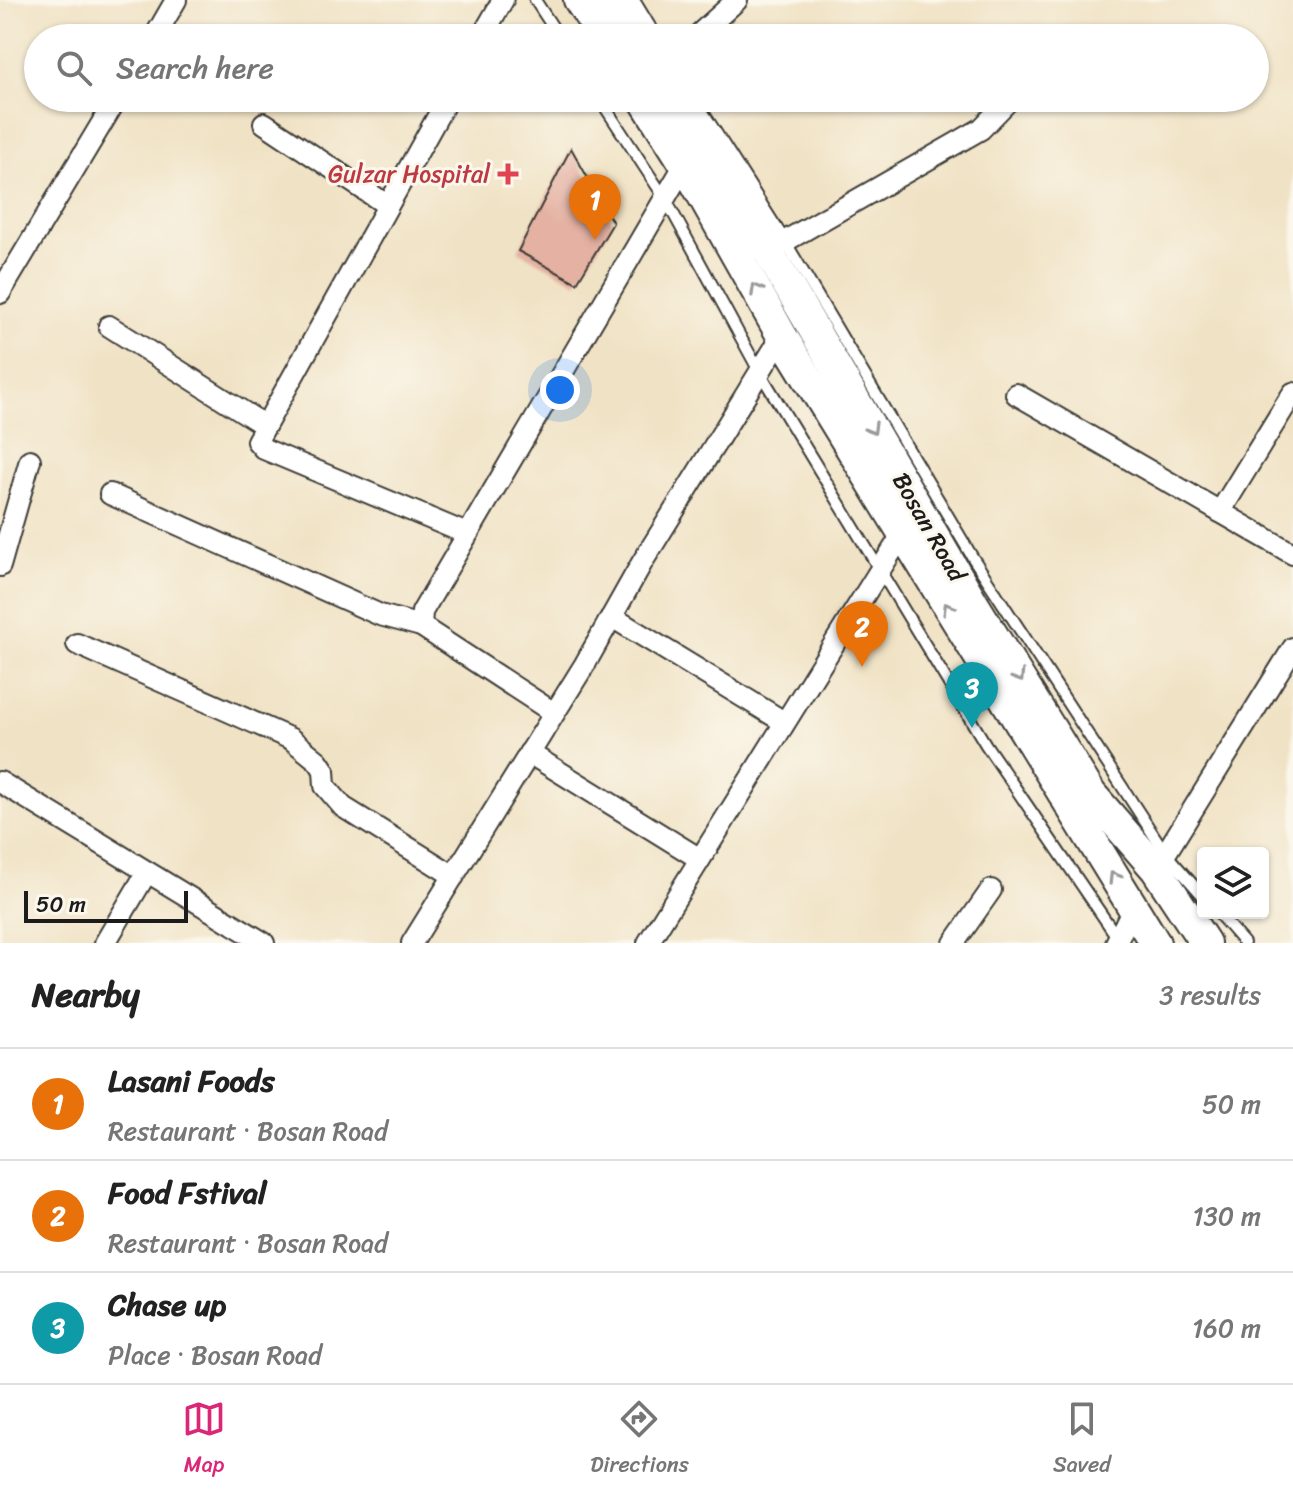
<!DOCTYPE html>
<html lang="en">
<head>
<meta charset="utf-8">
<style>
  :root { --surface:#fff; --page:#f2f2f2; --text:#222; --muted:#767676; --line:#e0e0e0; --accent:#db2777 }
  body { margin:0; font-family:Sriracha,sans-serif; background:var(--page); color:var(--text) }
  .controls { position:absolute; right:24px; bottom:24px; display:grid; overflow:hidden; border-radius:8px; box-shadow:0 2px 6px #0004 }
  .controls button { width:72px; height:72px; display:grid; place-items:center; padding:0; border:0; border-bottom:2px solid var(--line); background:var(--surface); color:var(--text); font:40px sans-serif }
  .scale { position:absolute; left:24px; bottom:20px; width:164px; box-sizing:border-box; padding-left:8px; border:4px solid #1c1c1c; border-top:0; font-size:22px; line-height:28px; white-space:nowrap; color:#1c1c1c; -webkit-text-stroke:6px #fbf7ec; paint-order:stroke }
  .you { position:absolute; left:560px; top:390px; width:28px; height:28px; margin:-20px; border:6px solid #fff; border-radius:50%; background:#1a73e8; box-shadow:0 0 0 12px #1a73e833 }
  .badge { display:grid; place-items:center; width:52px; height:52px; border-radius:50%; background:var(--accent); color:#fff; font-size:26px; font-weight:700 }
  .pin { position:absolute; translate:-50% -66px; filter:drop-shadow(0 2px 4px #0008) }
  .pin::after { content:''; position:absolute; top:42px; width:28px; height:24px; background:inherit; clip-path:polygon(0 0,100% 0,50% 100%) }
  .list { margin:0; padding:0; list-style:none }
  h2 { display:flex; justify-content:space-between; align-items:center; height:104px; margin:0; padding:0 32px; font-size:34px }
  h2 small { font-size:26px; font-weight:400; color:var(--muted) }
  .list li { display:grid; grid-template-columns:52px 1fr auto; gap:24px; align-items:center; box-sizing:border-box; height:112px; padding:0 32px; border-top:2px solid var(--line) }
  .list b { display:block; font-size:30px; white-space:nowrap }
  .list p { margin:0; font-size:26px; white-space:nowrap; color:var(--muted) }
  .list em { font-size:26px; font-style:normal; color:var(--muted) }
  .icon { flex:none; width:44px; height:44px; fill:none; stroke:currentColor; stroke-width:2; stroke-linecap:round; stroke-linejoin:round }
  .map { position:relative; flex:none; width:1293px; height:943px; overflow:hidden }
  .search { position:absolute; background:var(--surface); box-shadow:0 2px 6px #0004; left:24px; right:24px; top:24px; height:88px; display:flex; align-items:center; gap:20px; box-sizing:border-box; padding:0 28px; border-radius:44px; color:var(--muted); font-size:30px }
  .sheet { height:440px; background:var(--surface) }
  nav { display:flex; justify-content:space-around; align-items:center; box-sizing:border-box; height:112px; border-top:2px solid var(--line); background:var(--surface); font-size:22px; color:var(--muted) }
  nav a { display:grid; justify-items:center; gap:4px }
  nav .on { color:var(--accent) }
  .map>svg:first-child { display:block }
  .building { fill:#e4b1a2 }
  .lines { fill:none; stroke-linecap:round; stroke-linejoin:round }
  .service-casing { stroke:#3c3a35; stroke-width:14 }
  .minor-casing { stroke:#3c3a35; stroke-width:24 }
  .primary-casing { stroke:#3c3a35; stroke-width:34 }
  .service { stroke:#fff; stroke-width:10 }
  .minor { stroke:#fff; stroke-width:20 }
  .primary { stroke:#fff; stroke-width:30 }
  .oneway { stroke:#999 }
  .health-dot { fill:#e0444e; stroke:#fbf7ec; stroke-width:3 }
  .labels { text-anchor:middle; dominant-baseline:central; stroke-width:6; stroke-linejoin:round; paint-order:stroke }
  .health-label { font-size:24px; fill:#be3a42; stroke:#fbf7ec; text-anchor:end }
  .street-label { font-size:24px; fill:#1c1c1c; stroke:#fbf7ec }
</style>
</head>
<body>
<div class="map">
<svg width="1293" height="943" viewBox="0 0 1293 943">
  <rect width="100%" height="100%" fill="#fbf7ec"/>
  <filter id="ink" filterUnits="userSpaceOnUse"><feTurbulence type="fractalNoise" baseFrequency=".0125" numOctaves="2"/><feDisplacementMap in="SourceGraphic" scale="16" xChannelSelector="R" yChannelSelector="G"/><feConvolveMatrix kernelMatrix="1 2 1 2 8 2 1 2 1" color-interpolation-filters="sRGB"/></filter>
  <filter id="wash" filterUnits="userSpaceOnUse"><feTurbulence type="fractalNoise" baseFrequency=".006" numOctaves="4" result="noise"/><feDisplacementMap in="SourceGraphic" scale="32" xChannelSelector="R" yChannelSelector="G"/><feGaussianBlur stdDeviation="1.8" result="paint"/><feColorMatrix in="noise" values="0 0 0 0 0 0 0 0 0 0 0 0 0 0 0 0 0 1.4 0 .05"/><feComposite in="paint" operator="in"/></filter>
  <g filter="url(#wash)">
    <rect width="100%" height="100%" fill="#f0e2c4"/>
    <g id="blocks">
      <polygon class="building" points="571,148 613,223 577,283 518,251"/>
    </g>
  </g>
  <g filter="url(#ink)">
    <use href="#blocks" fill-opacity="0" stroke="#3c3a35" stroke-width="2"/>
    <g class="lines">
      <defs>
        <g id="service">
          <polyline points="535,0 560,38"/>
          <polyline points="634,0 657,38"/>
          <polyline points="599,98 666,200 759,371 986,745 1119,940"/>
          <polyline points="694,98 785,241 973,558 1166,854 1203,896"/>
          <polyline points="1218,913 1244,943"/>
        </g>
        <g id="minor">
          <polyline points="154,38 176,0"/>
          <polyline points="481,38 503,0"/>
          <polyline points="695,38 737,0"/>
          <polyline points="448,98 257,441 264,449 467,534"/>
          <polyline points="264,123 387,205"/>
          <polyline points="768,251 981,129 1011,98"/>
          <polyline points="0,293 117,98"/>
          <polyline points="109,326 264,425"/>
          <polyline points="1016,394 1293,554"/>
          <polyline points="110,494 380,615 421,626 554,713"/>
          <polyline points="1220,512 1293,393"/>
          <polyline points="0,566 30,460"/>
          <polyline points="612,617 784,722"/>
          <polyline points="421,626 422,612 685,164"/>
          <polyline points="77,644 291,739 318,761 324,770 325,786 343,807 454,876"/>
          <polyline points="529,753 700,859"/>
          <polyline points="0,782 264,943"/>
          <polyline points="1156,869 1293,648"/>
          <polyline points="105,943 147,872"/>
          <polyline points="412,943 585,664 643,561 782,336"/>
          <polyline points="648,943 903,533"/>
          <polyline points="954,943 991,890"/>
          <polyline points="1116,943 1133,908"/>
        </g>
        <g id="primary">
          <polyline points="579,0 604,38"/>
          <polyline points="613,0 637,38"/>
          <polyline points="643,98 685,164 782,336 1155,943"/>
          <polyline points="674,98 768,251 976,608 1091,794 1156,869 1205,943"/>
        </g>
      </defs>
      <use href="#service" class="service-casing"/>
      <use href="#minor" class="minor-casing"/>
      <use href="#primary" class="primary-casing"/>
      <use href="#service" class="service"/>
      <use href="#minor" class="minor"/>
      <use href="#primary" class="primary"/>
    </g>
    <defs><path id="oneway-chevron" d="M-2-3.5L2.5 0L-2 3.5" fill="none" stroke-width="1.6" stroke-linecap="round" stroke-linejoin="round" transform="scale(2)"/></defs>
    <g class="oneway">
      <use href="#oneway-chevron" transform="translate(756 289) rotate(-119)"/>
      <use href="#oneway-chevron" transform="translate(872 429) rotate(60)"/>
      <use href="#oneway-chevron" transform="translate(948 608) rotate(-121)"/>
      <use href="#oneway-chevron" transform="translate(1019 677) rotate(58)"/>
      <use href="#oneway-chevron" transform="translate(1114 877) rotate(-122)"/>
    </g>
  </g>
  <path class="health-dot" d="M504 162h8v8h8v8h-8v8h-8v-8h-8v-8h8z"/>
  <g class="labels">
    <g class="health-label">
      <text x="490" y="174">Gulzar Hospital</text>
    </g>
    <g class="street-label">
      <text transform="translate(929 527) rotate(60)">Bosan Road</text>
    </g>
  </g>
</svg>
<div class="controls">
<button><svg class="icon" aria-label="layers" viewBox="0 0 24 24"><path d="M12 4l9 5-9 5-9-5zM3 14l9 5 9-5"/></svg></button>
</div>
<div class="scale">50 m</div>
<div class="you"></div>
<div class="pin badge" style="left:595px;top:240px;background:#e8710a">1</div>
<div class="pin badge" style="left:862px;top:667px;background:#e8710a">2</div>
<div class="pin badge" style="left:972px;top:728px;background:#0f9aa8">3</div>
<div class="search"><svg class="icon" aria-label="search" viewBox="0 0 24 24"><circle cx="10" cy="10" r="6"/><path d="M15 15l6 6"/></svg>Search here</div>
</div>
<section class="sheet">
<h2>Nearby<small>3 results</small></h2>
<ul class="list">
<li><span class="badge" style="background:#e8710a">1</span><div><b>Lasani Foods</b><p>Restaurant · Bosan Road</p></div><em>50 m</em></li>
<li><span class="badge" style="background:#e8710a">2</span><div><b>Food Fstival</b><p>Restaurant · Bosan Road</p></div><em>130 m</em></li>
<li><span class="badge" style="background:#0f9aa8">3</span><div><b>Chase up</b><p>Place · Bosan Road</p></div><em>160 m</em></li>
</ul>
</section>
<nav>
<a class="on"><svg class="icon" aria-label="map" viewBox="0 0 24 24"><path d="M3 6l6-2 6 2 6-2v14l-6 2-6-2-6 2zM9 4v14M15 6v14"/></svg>Map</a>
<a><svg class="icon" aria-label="directions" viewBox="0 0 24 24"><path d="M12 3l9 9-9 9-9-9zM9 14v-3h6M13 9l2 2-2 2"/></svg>Directions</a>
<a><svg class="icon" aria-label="saved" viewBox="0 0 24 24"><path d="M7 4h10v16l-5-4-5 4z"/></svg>Saved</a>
</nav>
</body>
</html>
